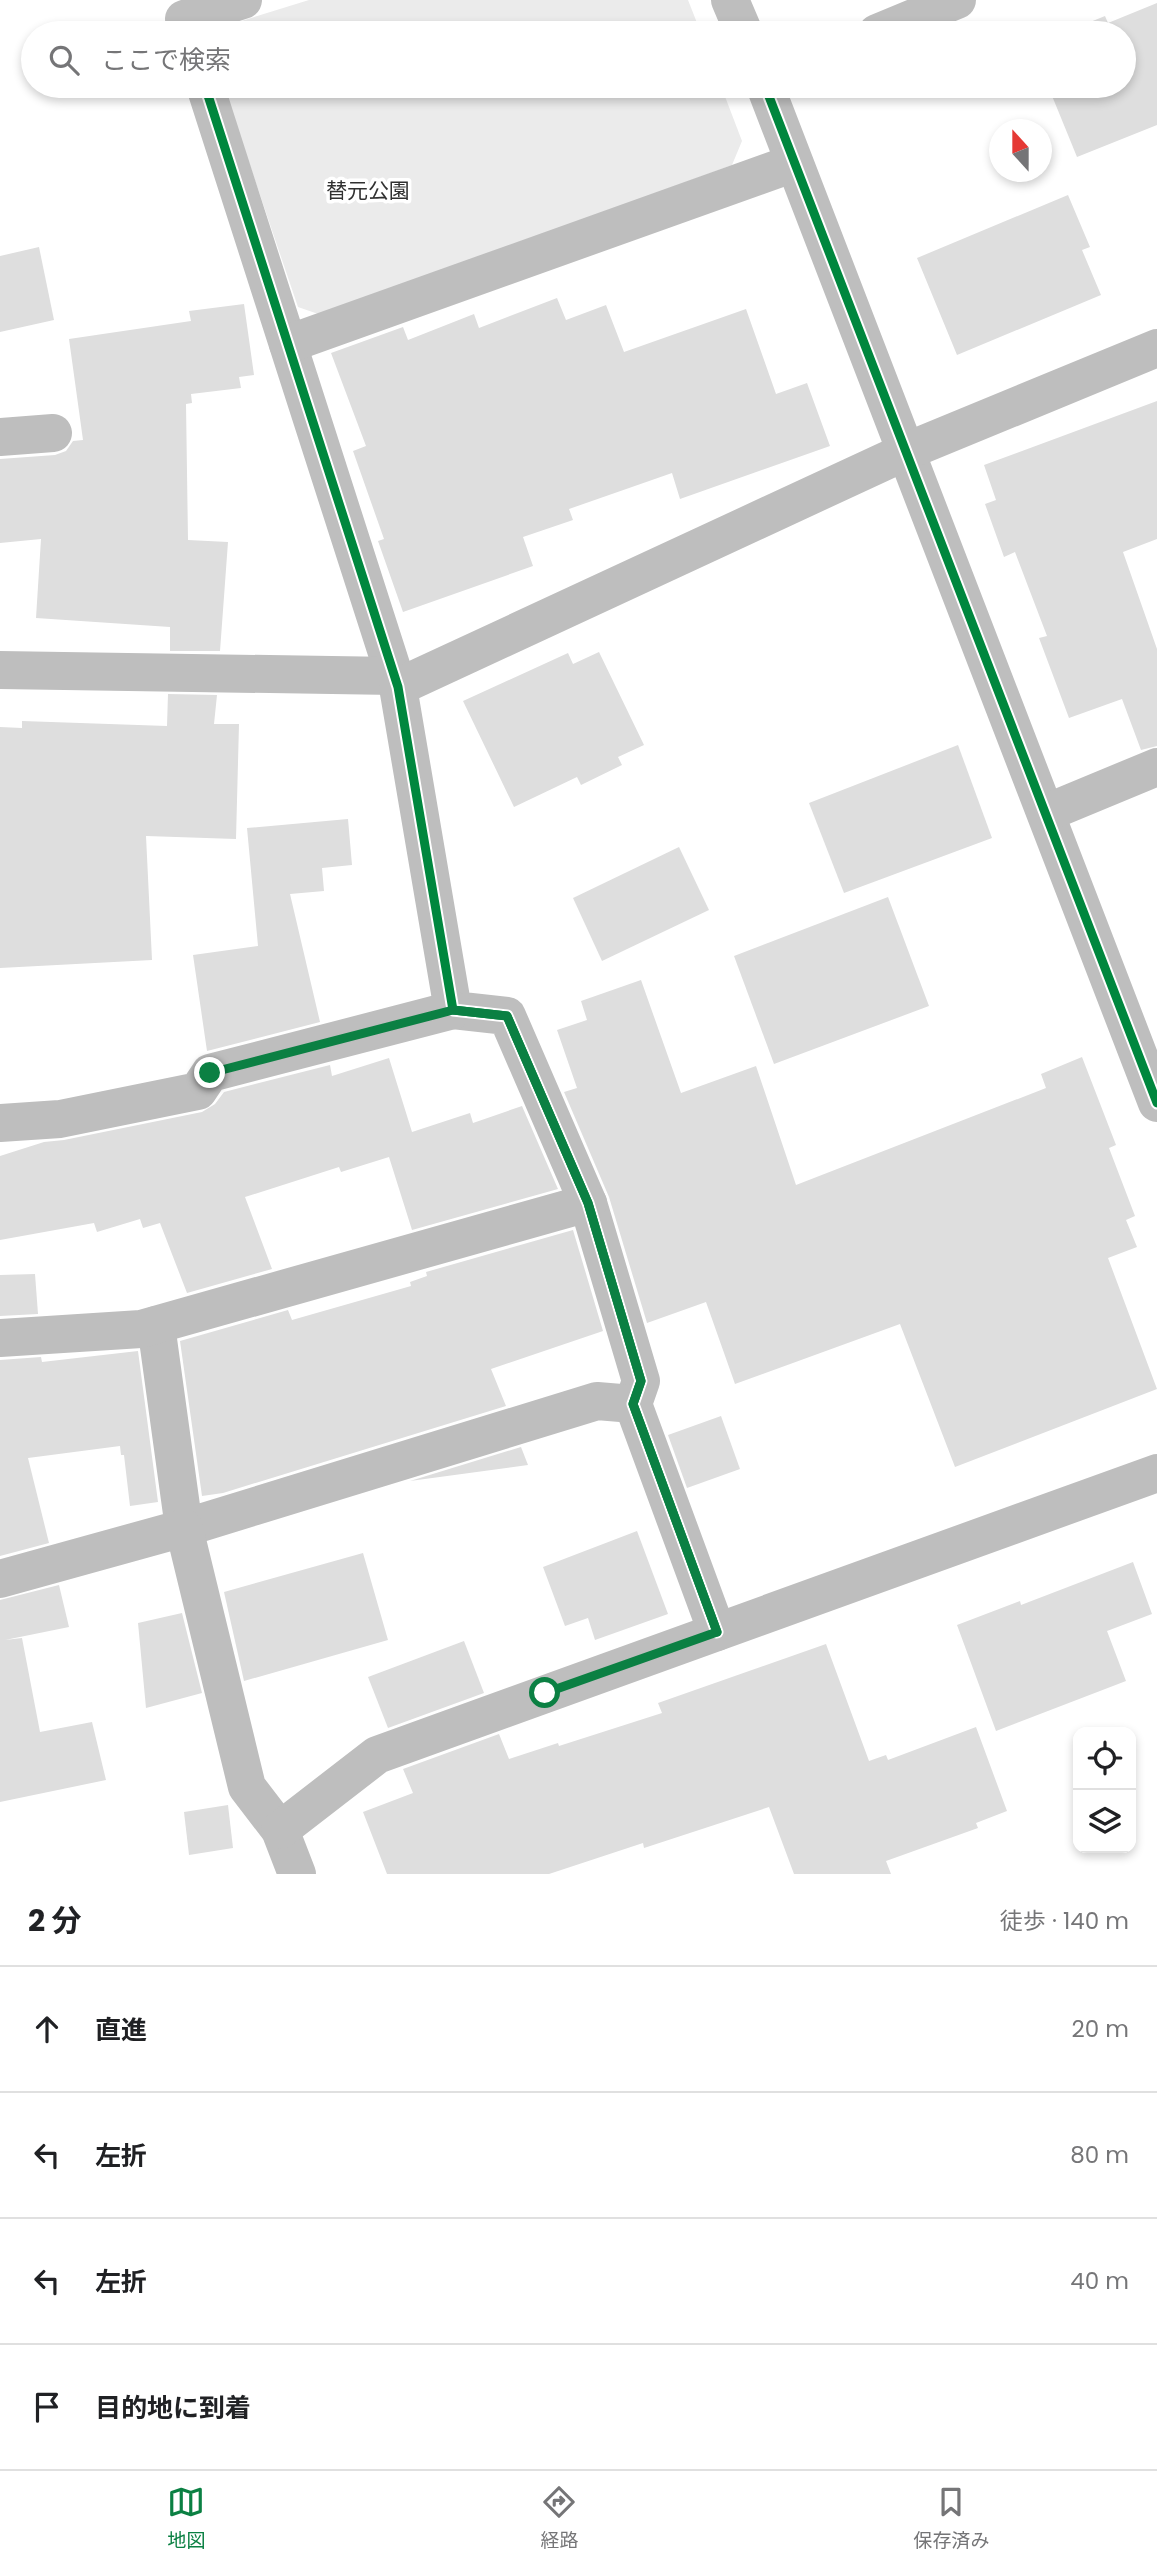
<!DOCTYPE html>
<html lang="ja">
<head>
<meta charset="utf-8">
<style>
  :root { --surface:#fff; --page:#f2f2f2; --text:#202124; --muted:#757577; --line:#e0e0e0; --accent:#0b8043 }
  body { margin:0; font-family:Poppins,"Noto Sans JP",sans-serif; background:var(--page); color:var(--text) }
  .controls { position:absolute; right:21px; bottom:21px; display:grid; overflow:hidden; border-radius:14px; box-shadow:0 4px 10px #0003 }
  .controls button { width:63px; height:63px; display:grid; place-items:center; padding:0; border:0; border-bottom:2px solid var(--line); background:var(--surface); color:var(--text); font:35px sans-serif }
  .compass { position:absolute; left:989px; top:119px; width:63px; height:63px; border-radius:50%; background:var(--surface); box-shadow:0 4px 10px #0003; rotate:339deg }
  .stop { position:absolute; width:21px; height:21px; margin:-16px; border:5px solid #0b8043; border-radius:50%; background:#fff }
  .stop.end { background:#0b8043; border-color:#fff; box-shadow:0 2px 7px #0008 }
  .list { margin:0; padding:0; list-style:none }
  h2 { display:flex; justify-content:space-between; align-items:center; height:91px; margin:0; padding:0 28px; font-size:30px }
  h2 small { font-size:23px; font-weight:400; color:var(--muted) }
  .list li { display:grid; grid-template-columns:46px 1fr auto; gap:21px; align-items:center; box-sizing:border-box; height:126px; padding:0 28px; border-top:2px solid var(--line) }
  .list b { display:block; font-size:26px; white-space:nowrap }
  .list em { font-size:23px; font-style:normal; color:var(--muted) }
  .icon { flex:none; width:38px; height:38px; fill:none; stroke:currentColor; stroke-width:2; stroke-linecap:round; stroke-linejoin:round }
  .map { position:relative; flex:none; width:1157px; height:1874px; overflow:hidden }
  .search { position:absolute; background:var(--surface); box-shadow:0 4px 10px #0003; left:21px; right:21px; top:21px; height:77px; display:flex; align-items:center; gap:18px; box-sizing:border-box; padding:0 24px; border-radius:38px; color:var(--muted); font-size:26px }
  .sheet { height:595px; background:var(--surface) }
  nav { display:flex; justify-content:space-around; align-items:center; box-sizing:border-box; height:98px; border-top:2px solid var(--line); background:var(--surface); font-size:19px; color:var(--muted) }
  nav a { display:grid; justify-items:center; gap:4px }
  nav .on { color:var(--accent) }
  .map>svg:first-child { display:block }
  .green { fill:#ebebeb }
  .building { fill:#dedede }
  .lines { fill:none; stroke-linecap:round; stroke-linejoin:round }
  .minor { stroke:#bebebe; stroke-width:38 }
  .cycleway-casing { stroke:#fff; stroke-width:13 }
  .cycleway { stroke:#00873e; stroke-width:9 }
  .route { stroke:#0b8043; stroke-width:9 }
  .labels { text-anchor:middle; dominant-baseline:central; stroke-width:7; stroke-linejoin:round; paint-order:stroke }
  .park-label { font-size:21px; fill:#313131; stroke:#fff }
</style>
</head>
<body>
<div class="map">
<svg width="1157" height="1874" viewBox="0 0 1157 1874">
  <rect width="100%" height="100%" fill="#fff"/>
  <g class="green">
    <polygon points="309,0 688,0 701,33 218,33 219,28"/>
    <polygon points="223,86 721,86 742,141 732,165 324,316 298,307"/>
  </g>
  <g class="building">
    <polygon points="1157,3 1157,125 1077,157 1048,86 1124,86 1124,33 1063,33 1105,16 1108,23"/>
    <polygon points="1068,195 1090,247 1082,250 1101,295 957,355 917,258"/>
    <polygon points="39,247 54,320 0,332 0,256"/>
    <polygon points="557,298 566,320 606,305 624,352 746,309 776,394 807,383 830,446 680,499 672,473 569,509 573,520 523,537 533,566 403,612 378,541 384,539 353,451 366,446 331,353 403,327 408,340 474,314 479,328"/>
    <polygon points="244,304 254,375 239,377 241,388 191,394 192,403 186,404 188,540 228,542 220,651 170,651 170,627 36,618 41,539 0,543 0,459 55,455 66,451 73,441 83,440 69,339 191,321 189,311"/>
    <polygon points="1157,401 1157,539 1123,552 1157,649 1157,746 1141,750 1122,699 1069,718 1039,638 1047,636 1015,552 1004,557 985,504 996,500 984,465"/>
    <polygon points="599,652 644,745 618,757 622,765 581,785 577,777 514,807 463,701 568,653 573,664"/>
    <polygon points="168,694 217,695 214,724 239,724 236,839 146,836 152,960 0,968 0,727 22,728 22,721 167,726"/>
    <polygon points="958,745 992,838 844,893 809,803"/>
    <polygon points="348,819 352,865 322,868 324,891 290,894 320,1022 207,1051 193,955 258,946 247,828"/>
    <polygon points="679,847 709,910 602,961 573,898"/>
    <polygon points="888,897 929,1006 774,1064 734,956"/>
    <polygon points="641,980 681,1093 756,1066 796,1185 1046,1088 1041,1074 1082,1057 1116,1145 1109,1148 1135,1216 1126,1220 1137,1247 1108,1258 1157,1389 955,1467 900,1324 735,1384 706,1302 647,1323 609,1197 564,1092 577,1088 557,1030 587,1020 581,1001"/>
    <polygon points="389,1058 412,1132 470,1113 473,1123 522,1106 558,1189 412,1230 389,1157 341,1172 339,1167 245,1197 272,1269 187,1293 160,1223 143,1228 140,1219 97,1232 94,1223 0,1240 0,1156 44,1142 64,1140 202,1112 215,1104 224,1092 330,1065 332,1076"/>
    <polygon points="573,1230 603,1331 491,1369 506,1406 223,1493 202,1496 180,1341 288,1310 292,1320 411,1286 410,1282 427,1276 426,1272"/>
    <polygon points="35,1274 38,1314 0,1316 0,1275"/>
    <polygon points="138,1351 158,1502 130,1506 124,1455 121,1455 120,1446 28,1458 49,1543 0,1556 0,1360 41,1357 42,1362"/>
    <polygon points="721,1416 740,1469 687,1488 668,1435"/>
    <polygon points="521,1447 528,1465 410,1481"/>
    <polygon points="637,1531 668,1614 595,1640 588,1618 565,1626 543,1567"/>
    <polygon points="363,1553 388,1640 244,1681 224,1592"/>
    <polygon points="1133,1562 1152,1614 1107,1631 1126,1681 996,1731 957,1625 1020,1601 1021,1605"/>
    <polygon points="59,1585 69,1627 5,1640 22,1638 40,1732 92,1722 106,1780 0,1802 0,1600"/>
    <polygon points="182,1613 202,1693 146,1708 138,1623"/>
    <polygon points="464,1641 484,1693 388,1728 368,1677"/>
    <polygon points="826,1644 869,1761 886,1755 888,1760 976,1727 1007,1811 976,1823 978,1828 886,1861 891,1874 794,1874 769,1807 644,1848 643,1843 549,1874 387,1874 363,1812 413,1793 403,1769 499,1734 509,1759 558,1743 559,1746 662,1713 658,1703"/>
    <polygon points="228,1805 233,1848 189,1855 184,1812"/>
  </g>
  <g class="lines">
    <g class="minor">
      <polyline points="730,0 744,33"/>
      <polyline points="184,19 243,0"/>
      <polyline points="877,33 957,0"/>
      <polyline points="205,86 398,687 453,1010 507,1016 588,1203 641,1381 633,1404 717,1632"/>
      <polyline points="765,86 1157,1103"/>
      <polyline points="288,344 794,163"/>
      <polyline points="0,437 53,433"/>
      <polyline points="0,670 394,676"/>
      <polyline points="398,687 907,451 1157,348"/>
      <polyline points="1046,813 1157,767"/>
      <polyline points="0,1123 60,1119 198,1091 210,1073 453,1010"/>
      <polyline points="156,1325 184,1528 597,1401 633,1404"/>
      <polyline points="0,1338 141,1329 588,1203"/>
      <polyline points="0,1579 184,1528 247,1787 280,1830 297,1874"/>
      <polyline points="280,1830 377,1755 1157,1473"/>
    </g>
    <defs>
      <g id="cycleway">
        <polyline points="205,86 398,687 453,1010 507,1016 588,1203 641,1381 633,1404 717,1632"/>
        <polyline points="765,86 1157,1103"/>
      </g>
    </defs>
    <use href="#cycleway" class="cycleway-casing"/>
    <use href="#cycleway" class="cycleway"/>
  </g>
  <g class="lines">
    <polyline class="route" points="210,1073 453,1010 507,1016 588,1203 641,1381 633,1404 717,1632 545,1693"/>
  </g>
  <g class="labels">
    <g class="park-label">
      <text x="368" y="190">替元公園</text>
    </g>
  </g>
</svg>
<div class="controls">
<button><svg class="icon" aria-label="locate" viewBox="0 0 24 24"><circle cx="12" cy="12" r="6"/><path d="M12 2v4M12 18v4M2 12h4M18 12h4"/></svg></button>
<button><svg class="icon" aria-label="layers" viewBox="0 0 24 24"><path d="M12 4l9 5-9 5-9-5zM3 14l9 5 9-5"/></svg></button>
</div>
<svg class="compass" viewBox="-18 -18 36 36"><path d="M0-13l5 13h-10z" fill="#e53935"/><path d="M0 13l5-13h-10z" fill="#757577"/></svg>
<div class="stop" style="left:545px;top:1693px"></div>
<div class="stop end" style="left:210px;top:1073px"></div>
<div class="search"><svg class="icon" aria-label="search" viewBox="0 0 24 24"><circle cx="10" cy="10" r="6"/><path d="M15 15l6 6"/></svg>ここで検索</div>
</div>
<section class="sheet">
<h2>2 分<small>徒歩 · 140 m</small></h2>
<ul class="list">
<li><svg class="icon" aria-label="ahead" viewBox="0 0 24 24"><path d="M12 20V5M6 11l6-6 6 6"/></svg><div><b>直進</b></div><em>20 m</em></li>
<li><svg class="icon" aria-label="left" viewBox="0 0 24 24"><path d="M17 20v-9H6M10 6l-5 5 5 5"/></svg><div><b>左折</b></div><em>80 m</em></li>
<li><svg class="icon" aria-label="left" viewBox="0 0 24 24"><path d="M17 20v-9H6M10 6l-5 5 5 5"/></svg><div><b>左折</b></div><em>40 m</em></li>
<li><svg class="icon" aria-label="arrive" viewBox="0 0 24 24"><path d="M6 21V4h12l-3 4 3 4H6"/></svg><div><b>目的地に到着</b></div></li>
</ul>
</section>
<nav>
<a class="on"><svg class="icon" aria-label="map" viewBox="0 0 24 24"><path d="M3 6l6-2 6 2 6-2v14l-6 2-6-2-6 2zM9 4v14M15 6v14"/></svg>地図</a>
<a><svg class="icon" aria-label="directions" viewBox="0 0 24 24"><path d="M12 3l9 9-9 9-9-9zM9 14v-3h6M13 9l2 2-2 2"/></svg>経路</a>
<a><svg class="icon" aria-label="saved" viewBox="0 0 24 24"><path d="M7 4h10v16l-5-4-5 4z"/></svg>保存済み</a>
</nav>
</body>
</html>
